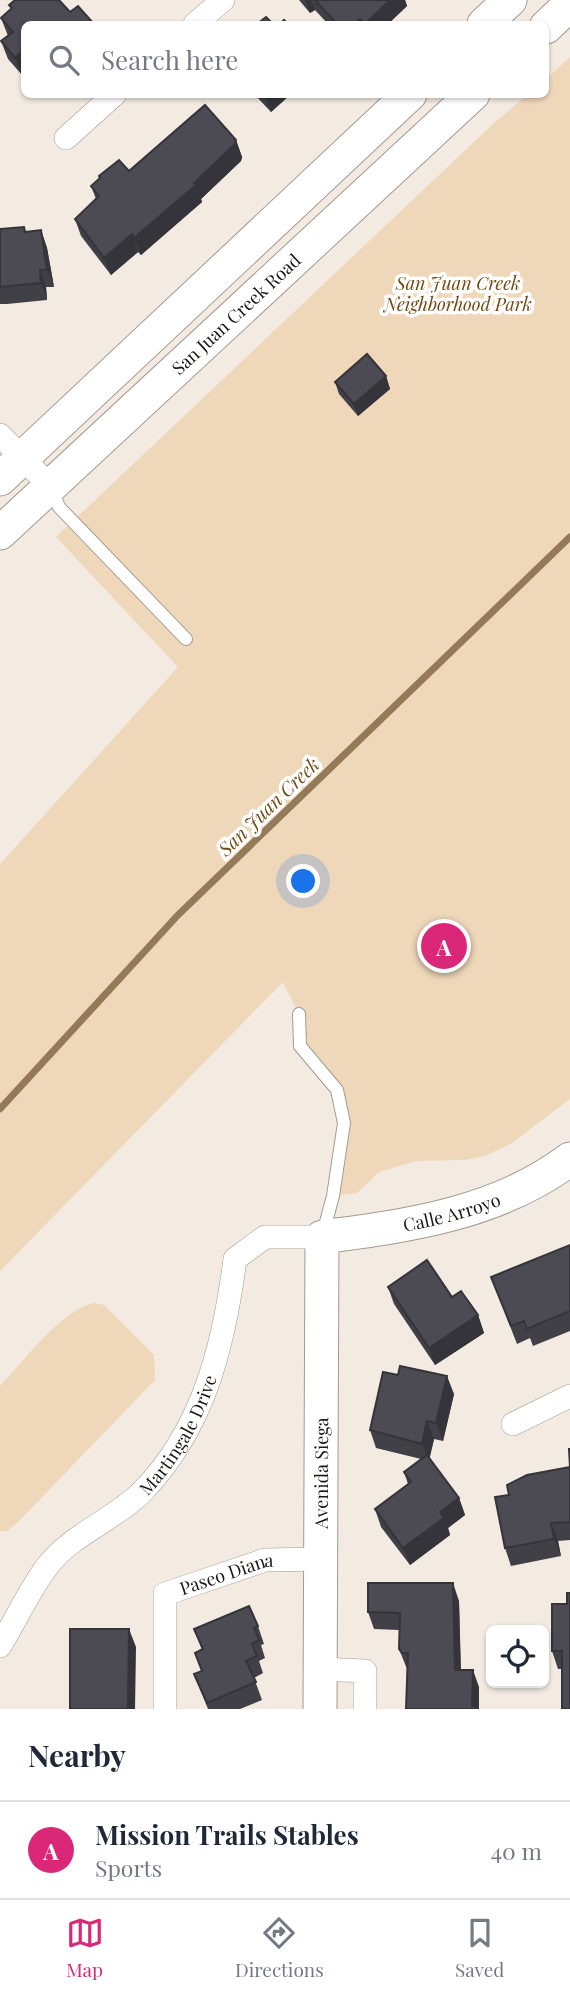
<!DOCTYPE html>
<html lang="en">
<head>
<meta charset="utf-8">
<style>
  :root { --surface:#fff; --page:#f2f2f3; --text:#1f2937; --muted:#747a83; --line:#e0e1e3; --accent:#db2777 }
  body { margin:0; font-family:"Playfair Display",serif; background:var(--page); color:var(--text) }
  .controls { position:absolute; right:21px; bottom:21px; display:grid; overflow:hidden; border-radius:10px; box-shadow:0 2px 5px #0004 }
  .controls button { width:63px; height:63px; display:grid; place-items:center; padding:0; border:0; border-bottom:2px solid var(--line); background:var(--surface); color:var(--text); font:35px sans-serif }
  .you { position:absolute; left:304px; top:882px; width:24px; height:24px; margin:-18px; border:5px solid #fff; border-radius:50%; background:#1a73e8; box-shadow:0 0 0 10px #1a73e833 }
  .badge { display:grid; place-items:center; width:46px; height:46px; border-radius:50%; background:var(--accent); color:#fff; font-size:23px; font-weight:700 }
  .pin { position:absolute; translate:-50% -50%; border:4px solid #fff; box-shadow:0 2px 7px #0006 }
  .list { margin:0; padding:0; list-style:none }
  h2 { display:flex; justify-content:space-between; align-items:center; height:91px; margin:0; padding:0 28px; font-size:30px }
  h2 small { font-size:23px; font-weight:400; color:var(--muted) }
  .list li { display:grid; grid-template-columns:46px 1fr auto; gap:21px; align-items:center; box-sizing:border-box; height:98px; padding:0 28px; border-top:2px solid var(--line) }
  .list b { display:block; font-size:26px; white-space:nowrap }
  .list p { margin:0; font-size:23px; white-space:nowrap; color:var(--muted) }
  .list em { font-size:23px; font-style:normal; color:var(--muted) }
  .icon { flex:none; width:38px; height:38px; fill:none; stroke:currentColor; stroke-width:2; stroke-linecap:round; stroke-linejoin:round }
  .map { position:relative; flex:none; width:570px; height:1709px; overflow:hidden }
  .search { position:absolute; background:var(--surface); box-shadow:0 2px 5px #0004; left:21px; right:21px; top:21px; height:77px; display:flex; align-items:center; gap:18px; box-sizing:border-box; padding:0 24px; border-radius:10px; color:var(--muted); font-size:26px }
  .sheet { height:189px; background:var(--surface) }
  nav { display:flex; justify-content:space-around; align-items:center; box-sizing:border-box; height:98px; border-top:2px solid var(--line); background:var(--surface); font-size:19px; color:var(--muted) }
  nav a { display:grid; justify-items:center; gap:4px }
  nav .on { color:var(--accent) }
  .map>svg:first-child { display:block }
  .green { fill:#efd7ba }
  .lines { fill:none; stroke-linecap:round; stroke-linejoin:round }
  .stream { stroke:#947a58; stroke-width:7 }
  .lane-casing { stroke:#a19a91; stroke-width:14 }
  .street-casing { stroke:#a19a91; stroke-width:24 }
  .secondary-casing { stroke:#a19a91; stroke-width:35 }
  .lane { stroke:#fff; stroke-width:12 }
  .street { stroke:#fff; stroke-width:23 }
  .secondary { stroke:#fff; stroke-width:33 }
  .wall { fill:#414047 }
  .shaded-wall { fill:#35343a }
  .building { fill:#4c4a53; stroke:#35343a; stroke-width:2 }
  .labels { text-anchor:middle; dominant-baseline:central; stroke-width:7; stroke-linejoin:round; paint-order:stroke }
  .park-label { font-size:18px; font-style:italic; fill:#6f4a12; stroke:#fff }
  .street-label { font-size:18px; fill:#1a1815; stroke:#fff }
  .water-label { font-size:19px; font-style:italic; fill:#704b13; stroke:#fff }
</style>
</head>
<body>
<div class="map">
<svg width="570" height="1709" viewBox="0 0 570 1709">
  <rect width="100%" height="100%" fill="#f3ebe2"/>
  <g class="green">
    <polygon points="570,57 570,1099 512,1143 485,1156 464,1160 416,1161 379,1172 357,1193 333,1196 344,1123 337,1090 300,1046 299,1014 283,982 0,1271 0,864 178,667 56,537 494,123 527,95 546,94 546,79"/>
    <path d="M 94,1303 L 104,1305 L 154,1355 L 155,1380 L 19,1521 L 7,1531 L 0,1531 L 0,1386 C 24,1361 61,1310 94,1303 Z"/>
  </g>
  <g class="lines">
    <polyline class="stream" points="0,1109 178,915 570,537"/>
    <defs>
      <g id="lane">
        <polyline points="52,489 59,507 186,639"/>
        <polyline points="299,1014 300,1046 337,1090 344,1123 333,1196 323,1233"/>
      </g>
      <g id="street">
        <polyline points="195,24 223,0"/>
        <polyline points="66,138 115,94"/>
        <polyline points="0,435 51,487"/>
        <polyline points="513,1424 570,1396"/>
        <path id="s1" d="M 0,1646 C 16,1620 30,1588 49,1564 C 73,1534 115,1519 142,1492 C 204,1428 224,1345 235,1259 L 265,1237 L 322,1237"/>
        <polyline points="320,1669 365,1671 365,1709"/>
        <path id="s2" d="M 165,1709 L 165,1594 L 265,1560 L 321,1559"/>
      </g>
      <g id="secondary">
        <polyline points="484,24 510,0"/>
        <polyline points="546,27 570,4"/>
        <polyline points="0,479 410,94"/>
        <path id="s3" d="M 0,533 L 473,94"/>
        <path id="s4" d="M 320,1709 L 322,1237 C 408,1226 499,1213 570,1159"/>
      </g>
    </defs>
    <use href="#lane" class="lane-casing"/>
    <use href="#street" class="street-casing"/>
    <use href="#secondary" class="secondary-casing"/>
    <use href="#lane" class="lane"/>
    <use href="#street" class="street"/>
    <use href="#secondary" class="secondary"/>
  </g>
  <g class="wall">
    <polygon points="299,0 405,0 407,6 388,24 328,24 315,10 310,13"/>
    <polygon points="9,5 70,12 24,24 24,73 22,75 8,59 1,41 8,36 1,18 11,9"/>
    <polygon points="254,94 291,94 271,112"/>
    <polygon points="236,140 242,157 241,161 201,199 202,202 141,255 138,252 111,275 81,236 75,219 96,199 91,186 100,179 99,176 129,171"/>
    <polygon points="0,229 26,232 41,230 47,248 54,287 46,287 47,300 7,304 0,304"/>
    <polygon points="386,376 390,389 358,416 339,394 335,382"/>
    <polygon points="570,1245 570,1331 533,1346 530,1338 517,1344 491,1277"/>
    <polygon points="388,1287 452,1297 478,1315 484,1333 435,1365 394,1304"/>
    <polygon points="454,1394 443,1441 434,1439 429,1459 459,1498 465,1515 448,1528 450,1535 410,1565 381,1527 375,1509 408,1484 404,1472 421,1459 376,1448 370,1430"/>
    <polygon points="570,1449 570,1540 558,1541 561,1556 511,1566 505,1548 509,1495 570,1467"/>
    <polygon points="459,1601 461,1670 479,1687 479,1709 406,1709 407,1669 399,1649 399,1630 374,1629 368,1612"/>
    <polygon points="567,1604 562,1669 558,1669 552,1651"/>
    <polygon points="258,1626 264,1644 261,1645 265,1658 259,1661 263,1673 254,1678 262,1700 240,1709 208,1709 194,1674 202,1671 195,1653 202,1650 194,1629"/>
  </g>
  <g class="shaded-wall">
    <polygon points="305,0 311,0 315,10 310,13"/>
    <polygon points="390,0 405,0 407,6 388,24 365,24"/>
    <polygon points="360,19 362,24 353,24"/>
    <polygon points="24,50 24,73 22,75 15,58"/>
    <polygon points="264,94 291,94 271,112"/>
    <polygon points="236,140 242,157 241,161 201,199 202,202 141,255 134,238 194,183"/>
    <polygon points="41,230 47,248 54,287 47,270"/>
    <polygon points="132,234 138,252 111,275 104,258"/>
    <polygon points="40,270 46,287 47,300 41,283"/>
    <polygon points="386,376 390,389 358,416 354,404"/>
    <polygon points="478,1315 484,1333 435,1365 429,1348"/>
    <polygon points="447,1376 454,1394 443,1441 436,1423"/>
    <polygon points="427,1421 434,1439 429,1461 422,1444"/>
    <polygon points="459,1498 465,1515 448,1528 450,1535 410,1565 403,1548 440,1512"/>
    <polygon points="551,1523 558,1541 561,1556 554,1539"/>
    <polygon points="453,1583 459,1601 461,1687 455,1670"/>
    <polygon points="129,1629 136,1647 135,1709 128,1709"/>
    <polygon points="473,1670 479,1687 479,1709 474,1709 472,1706"/>
  </g>
  <g class="building">
    <polygon points="15,0 59,0 70,12 78,6 94,24 24,24 24,50 15,58 1,41 13,32 1,18 12,8 9,5"/>
    <polygon points="315,0 390,0 365,24 360,19 353,24 337,24"/>
    <polygon points="266,17 273,24 257,24"/>
    <polygon points="284,20 288,24 280,24"/>
    <polygon points="205,105 236,140 235,144 194,183 196,185 134,238 132,234 104,258 75,219 99,196 91,186 100,178 99,176 119,160 129,171"/>
    <polygon points="24,227 25,232 41,230 47,270 40,270 41,283 0,287 0,229"/>
    <polygon points="367,354 386,376 354,404 335,382"/>
    <polygon points="570,1245 570,1311 527,1329 524,1321 511,1326 491,1277"/>
    <polygon points="427,1260 452,1297 461,1291 478,1315 429,1348 388,1287"/>
    <polygon points="400,1366 447,1376 436,1423 427,1421 422,1444 370,1430 383,1372 398,1375"/>
    <polygon points="569,1449 570,1449 570,1522 551,1523 554,1539 505,1548 495,1497 509,1495 507,1485 527,1475 570,1467"/>
    <polygon points="427,1455 459,1498 440,1512 444,1518 403,1548 375,1509 411,1482 404,1472"/>
    <polygon points="368,1583 453,1583 455,1670 473,1670 472,1706 475,1706 475,1709 406,1709 408,1653 402,1653 399,1649 400,1613 368,1612"/>
    <polygon points="567,1593 570,1593 570,1709 562,1709 562,1651 552,1651 552,1604 567,1604"/>
    <polygon points="249,1606 258,1626 254,1628 259,1640 252,1644 257,1656 246,1661 256,1682 207,1703 194,1674 202,1671 195,1653 203,1649 194,1629"/>
    <polygon points="70,1629 129,1629 128,1709 70,1709"/>
  </g>
  <g class="labels">
    <g class="park-label">
      <text x="458" y="283">San Juan Creek<tspan x="458" dy="21">Neighborhood Park</tspan></text>
    </g>
    <g class="street-label">
      <text stroke="none"><textPath href="#s3" startOffset="322">San Juan Creek Road</textPath></text>
      <text stroke="none"><textPath href="#s4" startOffset="604">Calle Arroyo</textPath></text>
      <text stroke="none"><textPath href="#s1" startOffset="282">Martingale Drive</textPath></text>
      <text stroke="none"><textPath href="#s4" startOffset="236">Avenida Siega</textPath></text>
      <text stroke="none"><textPath href="#s2" startOffset="180">Paseo Diana</textPath></text>
    </g>
    <g class="water-label">
      <text transform="translate(268 806) rotate(-44)">San Juan Creek</text>
    </g>
  </g>
</svg>
<div class="controls">
<button><svg class="icon" aria-label="locate" viewBox="0 0 24 24"><circle cx="12" cy="12" r="6"/><path d="M12 2v4M12 18v4M2 12h4M18 12h4"/></svg></button>
</div>
<div class="you"></div>
<div class="pin badge" style="left:444px;top:946px">A</div>
<div class="search"><svg class="icon" aria-label="search" viewBox="0 0 24 24"><circle cx="10" cy="10" r="6"/><path d="M15 15l6 6"/></svg>Search here</div>
</div>
<section class="sheet">
<h2>Nearby<small></small></h2>
<ul class="list">
<li><span class="badge">A</span><div><b>Mission Trails Stables</b><p>Sports</p></div><em>40 m</em></li>
</ul>
</section>
<nav>
<a class="on"><svg class="icon" aria-label="map" viewBox="0 0 24 24"><path d="M3 6l6-2 6 2 6-2v14l-6 2-6-2-6 2zM9 4v14M15 6v14"/></svg>Map</a>
<a><svg class="icon" aria-label="directions" viewBox="0 0 24 24"><path d="M12 3l9 9-9 9-9-9zM9 14v-3h6M13 9l2 2-2 2"/></svg>Directions</a>
<a><svg class="icon" aria-label="saved" viewBox="0 0 24 24"><path d="M7 4h10v16l-5-4-5 4z"/></svg>Saved</a>
</nav>
</body>
</html>
